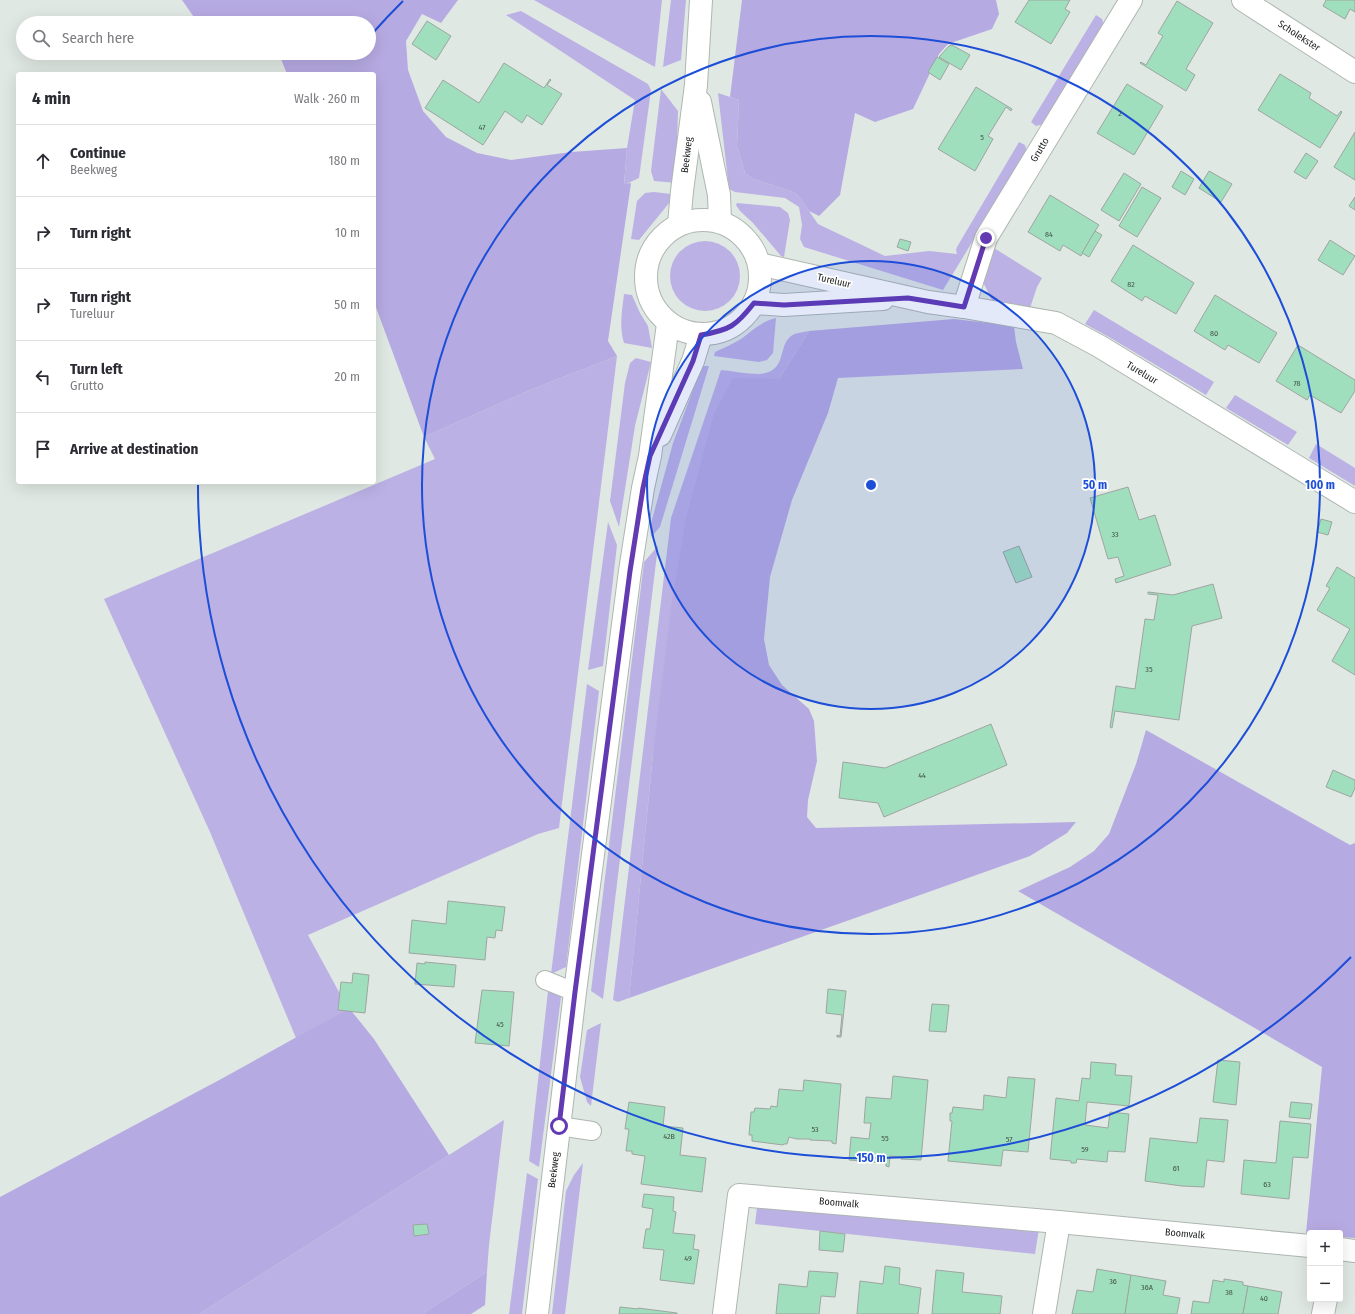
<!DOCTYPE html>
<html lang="en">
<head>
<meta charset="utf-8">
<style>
  :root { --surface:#fff; --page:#f7f7f7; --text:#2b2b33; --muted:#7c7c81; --line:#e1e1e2 }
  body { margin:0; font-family:"Fira Sans Condensed",sans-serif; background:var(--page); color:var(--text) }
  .controls { position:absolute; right:12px; bottom:12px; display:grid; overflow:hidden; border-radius:4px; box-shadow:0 4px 16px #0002 }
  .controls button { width:36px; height:36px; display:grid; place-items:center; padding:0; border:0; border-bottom:1px solid var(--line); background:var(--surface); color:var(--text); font:20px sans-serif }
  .stop { position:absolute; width:12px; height:12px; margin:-9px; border:3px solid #633ab2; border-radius:50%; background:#fff }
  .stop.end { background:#633ab2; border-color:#fff; box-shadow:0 1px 4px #0008 }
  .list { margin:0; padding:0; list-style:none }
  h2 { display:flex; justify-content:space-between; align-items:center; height:52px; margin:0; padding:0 16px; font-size:17px }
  h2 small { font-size:13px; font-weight:400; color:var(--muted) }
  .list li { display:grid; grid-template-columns:26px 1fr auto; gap:12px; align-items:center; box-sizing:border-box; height:72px; padding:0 16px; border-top:1px solid var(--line) }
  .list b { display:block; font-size:15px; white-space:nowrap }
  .list p { margin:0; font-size:13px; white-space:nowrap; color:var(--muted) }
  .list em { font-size:13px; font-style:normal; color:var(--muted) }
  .icon { flex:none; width:22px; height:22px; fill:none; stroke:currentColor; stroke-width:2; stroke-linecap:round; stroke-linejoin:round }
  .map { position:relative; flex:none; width:1355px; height:1314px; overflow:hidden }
  .search { position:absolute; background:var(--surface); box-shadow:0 4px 16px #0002; left:16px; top:16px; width:360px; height:44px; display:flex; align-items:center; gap:10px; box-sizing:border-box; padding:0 14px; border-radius:22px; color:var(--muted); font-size:15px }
  .panel { position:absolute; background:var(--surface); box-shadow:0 4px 16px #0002; left:16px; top:72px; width:360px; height:412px; border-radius:4px }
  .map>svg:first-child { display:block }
  .green { fill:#bbb1e5 }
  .forest { fill:#b6aae2 }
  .building { fill:#a0dfbd; stroke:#9ea5a1 }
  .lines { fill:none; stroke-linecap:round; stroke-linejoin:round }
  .service-casing { stroke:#aeb6b1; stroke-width:20 }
  .minor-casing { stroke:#aeb6b1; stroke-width:24 }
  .secondary-casing { stroke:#aeb6b1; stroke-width:24 }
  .service { stroke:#fff; stroke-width:18 }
  .minor { stroke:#fff; stroke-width:22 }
  .secondary { stroke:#fff; stroke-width:22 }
  .route { stroke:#633ab2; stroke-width:5 }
  .ring { fill:none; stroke:#1d4ed8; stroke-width:2 }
  .labels { text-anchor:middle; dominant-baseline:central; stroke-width:3.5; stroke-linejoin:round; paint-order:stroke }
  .number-label { font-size:8px; fill:#415349 }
  .street-label { font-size:10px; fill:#212422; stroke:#fff }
  .centre { fill:#1d4ed8; stroke:#fff; stroke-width:2 }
  .ring-label { font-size:12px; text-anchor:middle; font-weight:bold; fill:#1d4ed8; stroke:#fff; stroke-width:3.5; stroke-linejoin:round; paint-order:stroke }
</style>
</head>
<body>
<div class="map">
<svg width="1355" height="1314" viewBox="0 0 1355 1314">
  <rect width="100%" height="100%" fill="#e0e8e3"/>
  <g class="green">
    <polygon points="534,0 662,0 655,67 640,59"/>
    <polygon points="671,0 686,0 681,60 663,67"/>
    <polygon points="521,11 648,84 651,90 639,178 624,185 627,148 635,100 506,15"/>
    <polygon points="1096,15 1102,19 1104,25 1044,124 1036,126 1031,122"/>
    <polygon points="661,89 678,111 676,183 654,181 651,171"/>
    <polygon points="718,93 739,100 737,146 745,173 753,179 788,190 795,193 800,198 818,224 885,256 929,251 957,254 956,250 957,247 1019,142 1025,145 1027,152 943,290 804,247 800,239 802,225 799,207 785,198 735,192 729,189"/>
    <polygon points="654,192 671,194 674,197 639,240 631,239 637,201 645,193"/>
    <polygon points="737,203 780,207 788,213 790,220 784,257 781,256 753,223 740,211 736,205"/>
    <circle cx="705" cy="276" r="35"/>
    <polygon points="994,248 1042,278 1037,287 1030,308 994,304 983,282"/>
    <path d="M 624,294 L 632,295 L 640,313 L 648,326 L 652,348 L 624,343 C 619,327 622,311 624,294 Z"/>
    <polygon points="1094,310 1214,382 1206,395 1109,337 1085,324"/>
    <path d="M 776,318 L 773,353 L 767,360 L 759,362 L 714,356 L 715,352 C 723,348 733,344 741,339 C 752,331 762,321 776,318 Z"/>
    <path d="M 809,331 L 779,379 L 733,379 L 653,754 L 629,998 L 618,1002 L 613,1000 L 671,518 L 721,370 C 733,371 746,374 759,374 C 788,372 777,347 791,336 C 795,333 804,332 809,331 Z"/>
    <polygon points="617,356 559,828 538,834 308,935 345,1003 349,1008 296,1038 210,832 104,599 435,459 424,437 530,390"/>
    <polygon points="636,358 651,362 635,426 619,527 610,501 625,383 630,363"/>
    <polygon points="703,366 709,366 660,527 651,537 650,527 673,443 701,369"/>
    <polygon points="1235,395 1297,432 1288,445 1226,408"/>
    <polygon points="1316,444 1355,468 1355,486 1309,458"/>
    <polygon points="608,522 617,545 603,666 588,670"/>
    <polygon points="658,546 603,999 591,991 644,562"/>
    <polygon points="587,684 599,691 566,967 551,974"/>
    <polygon points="548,991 561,997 539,1167 529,1161"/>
    <polygon points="601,1023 591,1106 587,1102 580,1077 587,1030"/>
    <polygon points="504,1120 489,1245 487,1272 422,1314 199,1314"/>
    <polygon points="583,1163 565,1314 552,1314 566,1191 574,1175"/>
    <polygon points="527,1173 538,1179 522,1314 509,1314"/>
    <polygon points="757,1207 1039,1229 1035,1254 755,1224"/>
  </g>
  <g class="forest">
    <polygon points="182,0 458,0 441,23 422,14 406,41 408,70 423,111 446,137 477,153 511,160 571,152 627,148 624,184 631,183 608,341 617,356 530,390 424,437 374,302 374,74 287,74 281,59 268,53 369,53 369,23 198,23"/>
    <polygon points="742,0 996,0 999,14 992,29 948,44 939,54 913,109 875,122 855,113 840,195 819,216 809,211 800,198 795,193 788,190 753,179 745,173 737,146 739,100 730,97"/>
    <polygon points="954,319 1014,326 1016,342 1023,369 838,378 828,413 792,500 770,577 764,639 769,665 782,685 809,709 814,721 817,761 808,800 807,817 816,828 1076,822 1067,833 1030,856 629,998 653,754 671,607 686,518 714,414 733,378 779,379 809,331"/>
    <polygon points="1146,730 1350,845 1355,843 1355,1238 1340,1237 1340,1233 1306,1233 1322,1067 1018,891 1070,867 1094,851 1109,834 1136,764"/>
    <polygon points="349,1008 374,1039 449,1155 199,1314 0,1314 0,1197 223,1078"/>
    <polygon points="487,1272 485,1305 471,1314 422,1314"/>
  </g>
  <g class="building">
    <polygon points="1029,0 1070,0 1065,9 1070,12 1051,44 1015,22"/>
    <polygon points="1326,0 1355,0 1355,12 1350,9 1345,19 1323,6"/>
    <polygon points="1177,1 1213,23 1186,69 1195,75 1186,91 1140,63 1141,62 1146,65 1163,36 1158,33"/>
    <polygon points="427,21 451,36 436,60 412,44"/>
    <polygon points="952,45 970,55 961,70 939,57 949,46"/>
    <polygon points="937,57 949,64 940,80 928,72"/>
    <polygon points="504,63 544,88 550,79 551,80 547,85 562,94 542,125 527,115 522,123 505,111 483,145 425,108 443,80 479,103"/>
    <polygon points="1280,74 1311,93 1309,98 1337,116 1341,111 1342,112 1320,148 1258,110"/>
    <polygon points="1127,84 1163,106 1134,155 1097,133"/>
    <polygon points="976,87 1012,109 1011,111 1006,107 988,136 993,139 975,171 938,149"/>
    <polygon points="1355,132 1355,180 1334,167"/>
    <polygon points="1306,153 1318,161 1306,179 1294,172"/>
    <polygon points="1181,171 1194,179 1185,195 1172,187"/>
    <polygon points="1209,171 1232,184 1221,202 1199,188"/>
    <polygon points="1124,173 1141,184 1119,221 1101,210"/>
    <polygon points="1142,187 1161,198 1137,237 1119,226"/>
    <polygon points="1050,195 1099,225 1095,231 1081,256 1063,245 1060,251 1028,232"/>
    <polygon points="1355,197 1355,210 1349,206"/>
    <polygon points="1095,231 1102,235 1089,257 1082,253"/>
    <polygon points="900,239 911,242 908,251 897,247"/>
    <polygon points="1330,240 1355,256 1343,275 1318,260"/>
    <polygon points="1133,245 1194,283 1176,314 1145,296 1142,301 1111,281"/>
    <polygon points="1215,295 1277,333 1259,363 1228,345 1225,350 1194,331"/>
    <polygon points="1298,345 1355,380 1355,391 1341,413 1310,395 1307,400 1276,381"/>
    <polygon points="1128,487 1139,520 1155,515 1171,565 1116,583 1115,579 1124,576 1118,557 1108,559 1090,498"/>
    <polygon points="1321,519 1332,522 1328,535 1317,532"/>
    <polygon points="1019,546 1032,577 1016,583 1003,552"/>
    <polygon points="1337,567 1355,578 1355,675 1332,661 1350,629 1317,610 1330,588 1326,586"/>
    <polygon points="1213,584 1222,618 1192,626 1179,720 1115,711 1112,728 1110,727 1116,686 1135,689 1145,619 1154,620 1158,595 1148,594 1148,592 1173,595"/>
    <polygon points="991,724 1007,765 884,817 878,803 839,798 843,762 885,768"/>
    <polygon points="1333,770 1355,780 1355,788 1351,797 1326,787"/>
    <polygon points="448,901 505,907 502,931 496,930 495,938 487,937 485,960 409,953 412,920 446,924"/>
    <polygon points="425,962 456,965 454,987 415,984 417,963 425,964"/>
    <polygon points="353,973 369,975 365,1013 338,1010 341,982 352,983"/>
    <polygon points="828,989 846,991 841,1037 837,1037 837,1035 840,1036 842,1015 826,1013"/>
    <polygon points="482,990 514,992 509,1046 475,1043"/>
    <polygon points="932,1004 949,1005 946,1032 929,1031"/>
    <polygon points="1218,1060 1240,1062 1236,1105 1213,1102"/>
    <polygon points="1091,1062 1116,1064 1115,1075 1132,1076 1129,1106 1087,1102 1085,1125 1108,1128 1110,1112 1129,1114 1125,1152 1108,1151 1107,1162 1077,1159 1076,1163 1071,1163 1071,1161 1050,1159 1056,1098 1079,1101 1082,1078 1090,1079"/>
    <polygon points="893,1076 928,1080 921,1160 901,1159 901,1157 890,1156 889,1167 886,1166 886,1163 849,1160 851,1137 869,1139 871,1123 864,1123 866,1097 891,1099"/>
    <polygon points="1008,1077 1035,1079 1028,1152 1003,1150 1001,1166 948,1161 952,1121 950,1121 950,1113 952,1113 953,1107 983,1110 984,1095 1006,1098"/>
    <polygon points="804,1080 841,1084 836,1144 832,1143 832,1141 810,1140 810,1139 797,1139 789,1137 787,1144 784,1144 783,1145 752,1141 752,1135 749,1135 751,1112 754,1112 755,1108 770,1109 771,1106 777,1107 779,1089 803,1091"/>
    <polygon points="629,1102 665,1107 663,1126 683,1128 680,1155 706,1158 702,1192 641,1184 645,1156 632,1154 632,1151 626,1151 629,1129 625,1129"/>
    <polygon points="1291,1102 1312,1104 1310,1119 1289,1117"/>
    <polygon points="1200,1118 1228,1120 1224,1162 1207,1160 1204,1187 1182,1186 1145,1181 1150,1138 1197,1143"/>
    <polygon points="1280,1121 1311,1124 1308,1158 1293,1157 1289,1199 1241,1194 1244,1160 1276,1163"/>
    <polygon points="644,1194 674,1197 673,1211 676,1212 673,1233 695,1235 693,1249 699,1250 694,1284 660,1280 664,1250 643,1248 646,1229 650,1229 653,1209 642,1207"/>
    <polygon points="427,1224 429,1234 414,1236 413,1225"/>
    <polygon points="820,1231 845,1234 843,1252 819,1250"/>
    <polygon points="885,1266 900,1268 899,1284 921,1288 918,1314 857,1314 860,1281 883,1284"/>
    <polygon points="1097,1269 1131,1275 1125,1314 1072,1314 1077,1290 1093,1292"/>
    <polygon points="936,1270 964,1273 962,1292 1002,1296 1000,1314 932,1314"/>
    <polygon points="809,1271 838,1273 835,1297 821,1296 819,1314 776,1314 779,1284 807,1287"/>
    <polygon points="1131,1275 1166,1281 1163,1295 1180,1298 1177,1314 1125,1314"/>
    <polygon points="1224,1279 1243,1282 1243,1285 1248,1286 1243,1314 1191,1314 1193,1301 1209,1303 1213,1280 1224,1282"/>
    <polygon points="1248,1286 1282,1292 1278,1314 1243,1314"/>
    <polygon points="620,1307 638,1309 638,1308 677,1313 677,1314 619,1314"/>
  </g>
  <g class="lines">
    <defs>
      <g id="service">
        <polyline points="545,980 575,992"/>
        <polyline points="559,1126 592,1131"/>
      </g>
      <g id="minor">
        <polyline points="1243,0 1355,72"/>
        <polyline points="759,264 928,302 964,307 1056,323 1099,346 1355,502"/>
        <polyline points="754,303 784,305 883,299"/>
        <polyline points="964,307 986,238 1131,0"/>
        <polyline points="1340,1249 1355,1251"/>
        <polyline points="724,1314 739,1195 1059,1222 1310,1246"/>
        <polyline points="1044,1314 1059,1222"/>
        <polyline points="1323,1314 1326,1299"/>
      </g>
      <g id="secondary">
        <polyline points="700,102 719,195 720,222"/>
        <circle cx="703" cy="277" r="57"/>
        <polyline points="679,224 682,191 696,85 701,0"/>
        <polyline points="660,435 693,361 701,335"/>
        <polyline points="537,1314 575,992 630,571 643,488 650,456 668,324"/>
      </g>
    </defs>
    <use href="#service" class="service-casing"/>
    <use href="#minor" class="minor-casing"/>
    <use href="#secondary" class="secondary-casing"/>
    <use href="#service" class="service"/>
    <use href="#minor" class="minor"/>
    <use href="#secondary" class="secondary"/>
  </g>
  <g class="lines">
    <path class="route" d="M 559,1126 L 575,992 L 630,571 L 643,488 L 650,456 L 693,361 L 701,335 C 730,330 736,326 754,303 L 784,305 L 908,298 L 964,307 L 986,238"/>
  </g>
  <circle cx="871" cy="485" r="224" fill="#1d4ed8" fill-opacity=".12"/>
  <g class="ring">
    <circle cx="871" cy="485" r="224"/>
    <circle cx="871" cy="485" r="449"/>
    <path d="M1351 957A673 673 0 0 1 198 485M371 35A673 673 0 0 1 403 1"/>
  </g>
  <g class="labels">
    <g class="number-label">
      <text x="1120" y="113">2</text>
      <text x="482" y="127">47</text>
      <text x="982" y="137">5</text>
      <text x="1049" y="234">84</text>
      <text x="1131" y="284">82</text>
      <text x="1214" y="333">80</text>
      <text x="1297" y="383">78</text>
      <text x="1115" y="534">33</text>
      <text x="1149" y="669">35</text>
      <text x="922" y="775">44</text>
      <text x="500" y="1024">45</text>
      <text x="815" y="1129">53</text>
      <text x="669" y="1136">42B</text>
      <text x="885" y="1138">55</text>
      <text x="1009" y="1139">57</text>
      <text x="1085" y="1149">59</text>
      <text x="1176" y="1168">61</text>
      <text x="1267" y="1184">63</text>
      <text x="688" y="1258">49</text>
      <text x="1113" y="1281">36</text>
      <text x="1147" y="1287">36A</text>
      <text x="1229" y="1292">38</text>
      <text x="1264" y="1298">40</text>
    </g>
    <g class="street-label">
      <text transform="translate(1299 36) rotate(33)">Scholekster</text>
      <text transform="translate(1040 150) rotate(-59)">Grutto</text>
      <text transform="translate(687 155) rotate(-83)">Beekweg</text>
      <text transform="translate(834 281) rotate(13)">Tureluur</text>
      <text transform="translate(1142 373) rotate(31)">Tureluur</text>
      <text transform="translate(554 1170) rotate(-83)">Beekweg</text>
      <text transform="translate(839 1203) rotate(5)">Boomvalk</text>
      <text transform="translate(1185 1234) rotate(5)">Boomvalk</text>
    </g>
  </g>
  <circle cx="871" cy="485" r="6" class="centre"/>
  <g class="ring-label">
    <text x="1095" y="489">50 m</text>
    <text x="1320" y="489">100 m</text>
    <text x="871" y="1162">150 m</text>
  </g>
</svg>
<div class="controls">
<button>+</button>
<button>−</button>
</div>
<div class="stop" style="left:559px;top:1126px"></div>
<div class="stop end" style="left:986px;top:238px"></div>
<div class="search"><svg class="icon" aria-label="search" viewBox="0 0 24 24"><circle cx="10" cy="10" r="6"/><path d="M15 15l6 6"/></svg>Search here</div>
<section class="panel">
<h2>4 min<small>Walk · 260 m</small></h2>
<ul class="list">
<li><svg class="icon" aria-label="ahead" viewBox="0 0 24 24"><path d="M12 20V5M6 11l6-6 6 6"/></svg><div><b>Continue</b><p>Beekweg</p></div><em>180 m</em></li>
<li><svg class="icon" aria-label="right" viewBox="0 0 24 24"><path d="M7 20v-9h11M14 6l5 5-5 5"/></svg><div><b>Turn right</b></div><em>10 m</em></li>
<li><svg class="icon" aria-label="right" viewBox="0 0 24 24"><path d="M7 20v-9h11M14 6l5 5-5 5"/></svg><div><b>Turn right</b><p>Tureluur</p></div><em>50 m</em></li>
<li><svg class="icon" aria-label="left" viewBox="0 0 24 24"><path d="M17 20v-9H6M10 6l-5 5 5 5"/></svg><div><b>Turn left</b><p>Grutto</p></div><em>20 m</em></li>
<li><svg class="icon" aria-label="arrive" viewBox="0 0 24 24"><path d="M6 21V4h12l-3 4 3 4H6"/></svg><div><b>Arrive at destination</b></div></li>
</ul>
</section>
</div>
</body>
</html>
